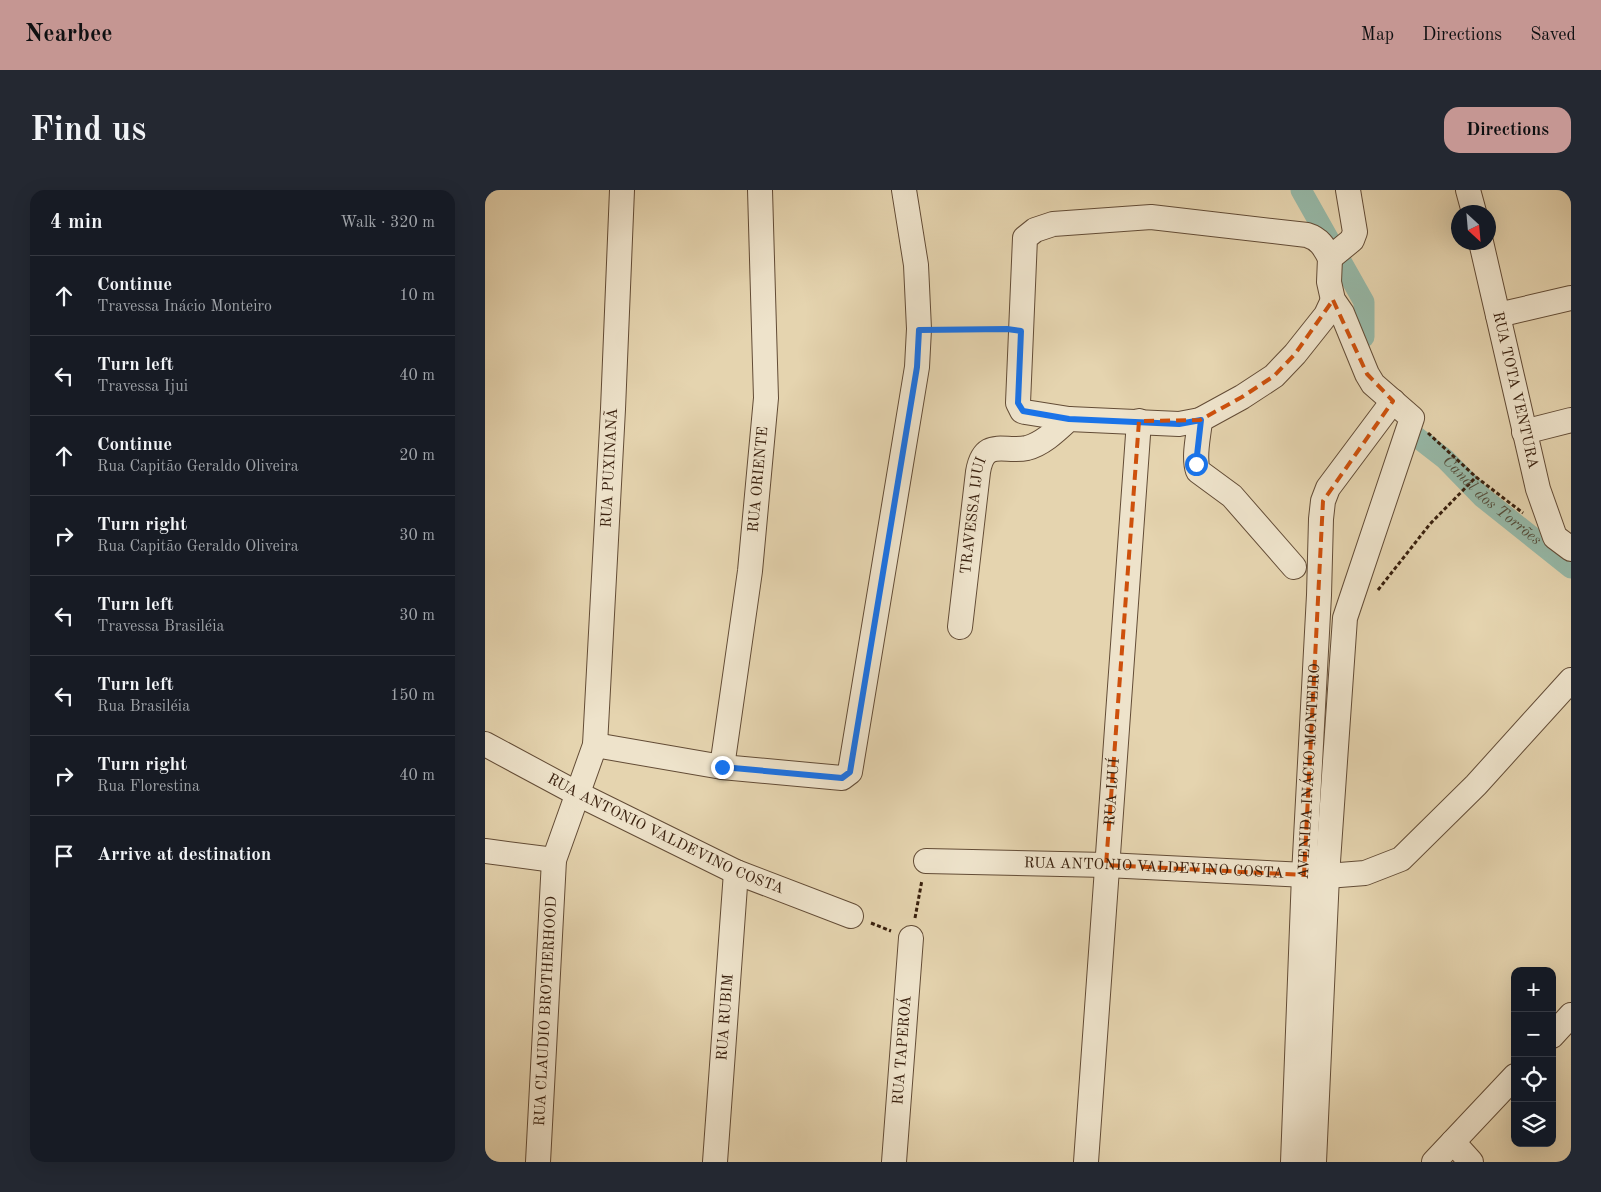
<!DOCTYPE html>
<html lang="en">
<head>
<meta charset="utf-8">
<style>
  :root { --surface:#171b24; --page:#242831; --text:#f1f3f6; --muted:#9ea1a6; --line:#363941; --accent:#c59692 }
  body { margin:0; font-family:"Old Standard TT",serif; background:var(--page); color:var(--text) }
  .controls { position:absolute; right:15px; bottom:15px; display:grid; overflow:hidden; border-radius:10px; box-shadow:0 5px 20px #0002 }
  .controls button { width:45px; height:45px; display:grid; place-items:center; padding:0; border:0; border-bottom:1px solid var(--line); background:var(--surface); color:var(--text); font:25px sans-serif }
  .compass { position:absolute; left:966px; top:15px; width:45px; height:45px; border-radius:50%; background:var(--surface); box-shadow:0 5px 20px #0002; rotate:154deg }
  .stop { position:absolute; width:15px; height:15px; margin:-11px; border:4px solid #1a73e8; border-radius:50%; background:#fff }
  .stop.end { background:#1a73e8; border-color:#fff; box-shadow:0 1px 5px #0008 }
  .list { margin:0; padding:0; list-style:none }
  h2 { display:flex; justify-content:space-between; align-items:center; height:65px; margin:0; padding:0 20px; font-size:21px }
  h2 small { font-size:16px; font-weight:400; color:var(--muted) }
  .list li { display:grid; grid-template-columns:32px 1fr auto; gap:15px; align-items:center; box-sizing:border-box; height:80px; padding:0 20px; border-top:1px solid var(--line) }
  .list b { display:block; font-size:19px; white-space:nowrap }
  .list p { margin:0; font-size:16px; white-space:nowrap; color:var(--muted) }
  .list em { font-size:16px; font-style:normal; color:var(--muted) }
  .icon { flex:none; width:28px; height:28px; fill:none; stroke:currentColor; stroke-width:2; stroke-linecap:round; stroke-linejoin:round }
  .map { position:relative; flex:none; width:1086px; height:972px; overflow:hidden; border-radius:15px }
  header { display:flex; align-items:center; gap:30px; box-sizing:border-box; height:70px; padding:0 25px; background:var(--accent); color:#111 }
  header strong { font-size:24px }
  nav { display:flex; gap:28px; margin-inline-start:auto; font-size:18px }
  .intro { display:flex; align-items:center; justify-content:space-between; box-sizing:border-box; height:120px; padding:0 30px }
  h1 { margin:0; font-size:35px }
  .button { padding:12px 22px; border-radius:15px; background:var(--accent); color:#111; font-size:18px; font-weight:700 }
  main { display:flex; gap:30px; padding:0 30px }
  aside { flex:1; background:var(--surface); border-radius:15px; box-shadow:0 5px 20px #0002 }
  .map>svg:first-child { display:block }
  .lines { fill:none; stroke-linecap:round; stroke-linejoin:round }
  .canal { stroke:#96b8a7; stroke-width:21 }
  .minor-casing { stroke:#634c36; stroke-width:26 }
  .path { stroke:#381f0d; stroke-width:3; stroke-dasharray:4 2.5; stroke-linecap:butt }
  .minor { stroke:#eee3cb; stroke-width:24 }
  .route { stroke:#1a73e8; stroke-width:6 }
  .marked { fill:none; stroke:#ce500c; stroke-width:4; stroke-dasharray:10 6; stroke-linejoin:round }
  .labels { text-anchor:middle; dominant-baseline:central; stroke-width:5; stroke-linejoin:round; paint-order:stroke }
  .street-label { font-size:15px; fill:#381f0d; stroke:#eee3cb }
  .water-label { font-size:16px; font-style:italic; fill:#544d3b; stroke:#eee3cb }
</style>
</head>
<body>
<header>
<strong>Nearbee</strong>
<nav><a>Map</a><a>Directions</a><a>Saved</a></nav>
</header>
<div class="intro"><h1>Find us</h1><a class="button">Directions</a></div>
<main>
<aside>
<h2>4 min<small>Walk · 320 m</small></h2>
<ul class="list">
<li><svg class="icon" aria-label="ahead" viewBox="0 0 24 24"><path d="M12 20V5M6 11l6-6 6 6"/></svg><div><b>Continue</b><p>Travessa Inácio Monteiro</p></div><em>10 m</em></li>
<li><svg class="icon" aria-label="left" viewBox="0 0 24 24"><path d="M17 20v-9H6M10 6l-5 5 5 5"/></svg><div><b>Turn left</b><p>Travessa Ijui</p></div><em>40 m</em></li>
<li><svg class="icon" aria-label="ahead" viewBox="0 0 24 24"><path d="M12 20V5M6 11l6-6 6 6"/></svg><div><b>Continue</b><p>Rua Capitão Geraldo Oliveira</p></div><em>20 m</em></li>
<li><svg class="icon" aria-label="right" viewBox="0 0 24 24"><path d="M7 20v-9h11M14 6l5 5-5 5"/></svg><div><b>Turn right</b><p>Rua Capitão Geraldo Oliveira</p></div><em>30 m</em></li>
<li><svg class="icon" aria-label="left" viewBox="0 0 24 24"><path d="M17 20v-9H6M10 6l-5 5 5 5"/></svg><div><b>Turn left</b><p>Travessa Brasiléia</p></div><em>30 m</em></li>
<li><svg class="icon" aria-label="left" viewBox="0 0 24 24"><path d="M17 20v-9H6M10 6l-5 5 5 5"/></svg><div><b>Turn left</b><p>Rua Brasiléia</p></div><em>150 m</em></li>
<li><svg class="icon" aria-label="right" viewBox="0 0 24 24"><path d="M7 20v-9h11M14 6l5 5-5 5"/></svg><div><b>Turn right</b><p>Rua Florestina</p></div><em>40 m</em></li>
<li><svg class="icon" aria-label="arrive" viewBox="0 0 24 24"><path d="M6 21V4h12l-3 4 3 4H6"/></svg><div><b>Arrive at destination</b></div></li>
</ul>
</aside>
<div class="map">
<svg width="1086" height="972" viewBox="0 0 1086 972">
  <rect width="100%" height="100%" fill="#e5d4af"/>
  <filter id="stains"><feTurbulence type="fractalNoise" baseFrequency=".004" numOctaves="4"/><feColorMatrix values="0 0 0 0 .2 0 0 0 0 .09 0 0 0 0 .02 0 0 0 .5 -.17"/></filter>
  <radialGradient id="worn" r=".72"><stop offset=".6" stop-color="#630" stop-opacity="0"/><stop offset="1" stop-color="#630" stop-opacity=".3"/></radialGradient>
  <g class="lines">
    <g class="canal">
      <polyline points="816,0 879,112 879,147"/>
      <path id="s1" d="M 929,245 L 960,269 L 997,307 L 1086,378"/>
    </g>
    <defs>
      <g id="minor">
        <polyline points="983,0 989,22"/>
        <path id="s2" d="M 996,52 L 1053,299 L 1070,347 L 1086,359"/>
        <polyline points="845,68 867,50 870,42 863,0"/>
        <polyline points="1013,125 1086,108"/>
        <path d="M 584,229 L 540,222 L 537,221 L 533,213 L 540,48 L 550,40 L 568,34 L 666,27 L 822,45 C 835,49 839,57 845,68"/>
        <path d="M 715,230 C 714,245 708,266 713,281 L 747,306 L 809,377"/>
        <polyline points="1039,242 1086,230"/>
        <path id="s3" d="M 475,437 L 493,282 C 499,247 519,263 542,258 C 558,254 572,240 584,229 L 694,234 L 715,230 L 757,207 L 789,186 L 810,164 L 841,125 L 848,110"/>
        <path id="s4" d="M 0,554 L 93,604 L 251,682 L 366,726"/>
        <polyline points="110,555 237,577 357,588 365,582 432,177 434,139 431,75 419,0"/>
        <path id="s5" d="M 237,577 L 265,381 L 281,208 L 275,0"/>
        <polyline points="0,661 69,670"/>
        <path id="s6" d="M 441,671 L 621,675 L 842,686 L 880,683 L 916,669 L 991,595 L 1086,490"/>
        <polyline points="1067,846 1086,825"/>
        <polyline points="968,952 986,972"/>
        <path id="s7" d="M 53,972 L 69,670 L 110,555 L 128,219 L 137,0"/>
        <path id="s8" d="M 230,972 L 251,682"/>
        <path id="s9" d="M 409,972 L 426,748"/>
        <path id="s10" d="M 601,972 L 654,231"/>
        <path id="s11" d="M 808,972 L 819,685 L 834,405 L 836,329 L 838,311 L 843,298 L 908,211"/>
        <polyline points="829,972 842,686 860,428 927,228 888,194 882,184 857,123 848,110 844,92 845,68"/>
        <polyline points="949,972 1030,886"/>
      </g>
    </defs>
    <use href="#minor" class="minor-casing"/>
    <g class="path">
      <polyline points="454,139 515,139"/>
      <polyline points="943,243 991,287 1038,323"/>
      <polyline points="893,400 945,334 991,287"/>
      <polyline points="430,728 437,690"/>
      <polyline points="386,733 406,741"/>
    </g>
    <use href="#minor" class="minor"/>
  </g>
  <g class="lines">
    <polyline class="route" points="237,577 357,588 365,582 432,177 434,140 522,139 536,141 533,213 538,221 584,229 694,234 716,230 711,274"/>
  </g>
  <path class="marked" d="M 848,110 L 882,184 L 908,211 L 838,311 L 819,685 L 621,675 L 654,231 L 715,230 L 757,207 L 789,186 L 810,164 Z"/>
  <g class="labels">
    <g class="street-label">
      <text stroke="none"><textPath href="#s2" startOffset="152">RUA TOTA VENTURA</textPath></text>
      <text stroke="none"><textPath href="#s7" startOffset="702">RUA PUXINANÃ</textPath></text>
      <text stroke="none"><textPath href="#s5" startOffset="290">RUA ORIENTE</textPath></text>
      <text stroke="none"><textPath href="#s3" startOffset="112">TRAVESSA IJUI</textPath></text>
      <text stroke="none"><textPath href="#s11" startOffset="391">AVENIDA INÁCIO MONTEIRO</textPath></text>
      <text stroke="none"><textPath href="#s10" startOffset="371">RUA IJUÍ</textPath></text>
      <text stroke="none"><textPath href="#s4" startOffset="202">RUA ANTONIO VALDEVINO COSTA</textPath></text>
      <text stroke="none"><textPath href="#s6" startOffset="228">RUA ANTONIO VALDEVINO COSTA</textPath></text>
      <text stroke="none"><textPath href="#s7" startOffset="151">RUA CLAUDIO BROTHERHOOD</textPath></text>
      <text stroke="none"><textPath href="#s8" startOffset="145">RUA RUBIM</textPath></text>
      <text stroke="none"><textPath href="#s9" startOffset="112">RUA TAPEROÁ</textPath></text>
    </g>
    <g class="water-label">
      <text stroke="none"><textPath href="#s1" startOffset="102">Canal dos Torrões</textPath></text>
    </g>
  </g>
  <rect width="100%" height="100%" filter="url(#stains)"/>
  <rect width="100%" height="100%" fill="url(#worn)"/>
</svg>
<div class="controls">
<button>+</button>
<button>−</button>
<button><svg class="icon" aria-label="locate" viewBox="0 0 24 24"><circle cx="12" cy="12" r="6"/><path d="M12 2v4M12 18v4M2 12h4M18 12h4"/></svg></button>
<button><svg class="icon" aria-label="layers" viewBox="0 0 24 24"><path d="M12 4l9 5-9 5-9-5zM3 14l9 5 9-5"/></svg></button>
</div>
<svg class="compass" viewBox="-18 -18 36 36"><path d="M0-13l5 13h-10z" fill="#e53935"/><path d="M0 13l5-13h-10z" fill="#9ea1a6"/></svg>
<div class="stop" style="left:711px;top:274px"></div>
<div class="stop end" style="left:237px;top:577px"></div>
</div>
</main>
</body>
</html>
